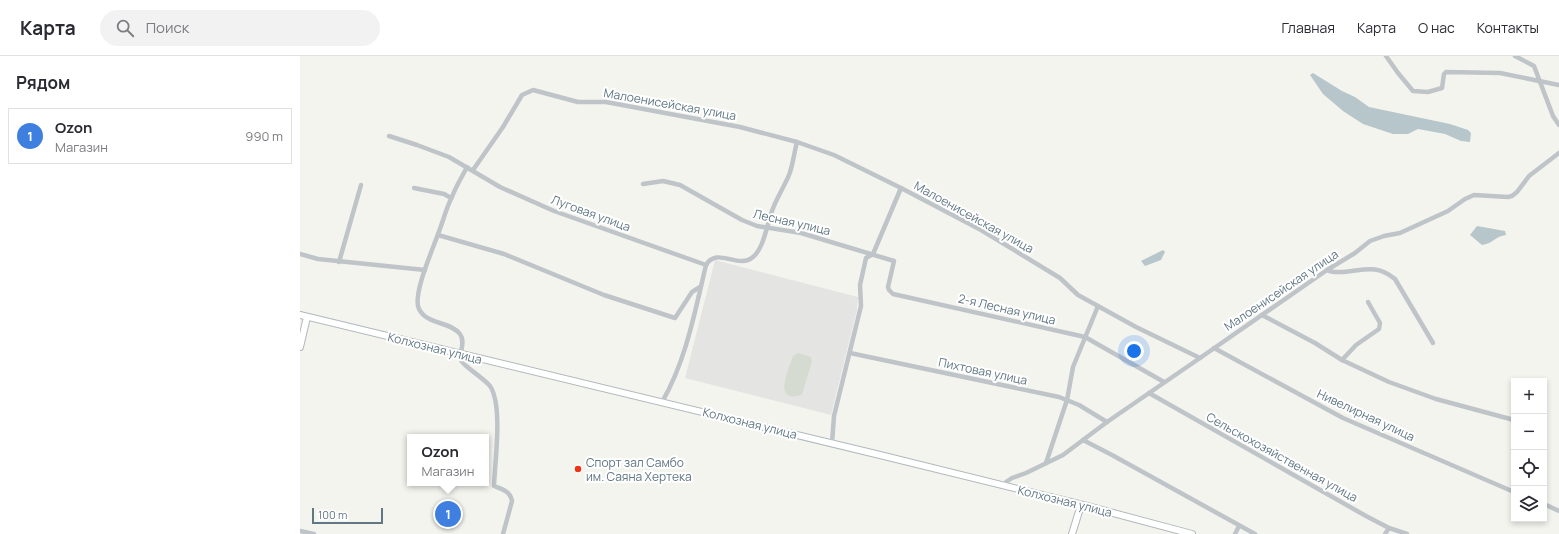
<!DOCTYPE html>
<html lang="ru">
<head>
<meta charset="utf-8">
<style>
  :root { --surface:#fff; --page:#f2f2f3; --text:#2b2b33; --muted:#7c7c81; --line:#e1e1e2; --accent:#0b8043 }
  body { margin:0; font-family:Manrope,sans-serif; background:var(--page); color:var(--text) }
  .controls { position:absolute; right:12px; bottom:12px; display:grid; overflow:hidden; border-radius:0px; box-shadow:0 2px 6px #0003 }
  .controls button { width:36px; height:36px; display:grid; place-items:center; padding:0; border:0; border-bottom:1px solid var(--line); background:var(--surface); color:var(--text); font:20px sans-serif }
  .scale { position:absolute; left:12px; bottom:10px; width:71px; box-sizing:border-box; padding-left:4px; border:2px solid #617783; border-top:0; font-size:11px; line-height:14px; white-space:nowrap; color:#617783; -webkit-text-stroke:3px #fff; paint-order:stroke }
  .you { position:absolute; left:834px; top:295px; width:14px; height:14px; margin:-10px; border:3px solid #fff; border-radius:50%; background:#1a73e8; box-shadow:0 0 0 6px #1a73e833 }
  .badge { display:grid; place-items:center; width:26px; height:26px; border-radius:50%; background:var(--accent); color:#fff; font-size:13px; font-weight:700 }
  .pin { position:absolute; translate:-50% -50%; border:2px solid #fff; box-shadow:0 1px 4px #0006 }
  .popup { position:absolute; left:107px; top:378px; width:82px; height:52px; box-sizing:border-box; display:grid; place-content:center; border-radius:0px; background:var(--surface); filter:drop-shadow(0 1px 3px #0005); font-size:13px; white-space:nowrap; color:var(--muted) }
  .popup b { font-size:15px; color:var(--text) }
  .popup::after { content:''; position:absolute; left:50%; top:100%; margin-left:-8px; border:8px solid transparent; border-top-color:var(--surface) }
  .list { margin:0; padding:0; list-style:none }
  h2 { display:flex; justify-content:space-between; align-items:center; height:52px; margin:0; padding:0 16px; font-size:17px }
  h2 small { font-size:13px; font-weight:400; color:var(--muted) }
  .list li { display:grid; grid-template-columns:26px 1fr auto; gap:12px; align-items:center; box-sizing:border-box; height:56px; margin:0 8px 8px; padding:0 8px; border:1px solid var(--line); border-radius:0px }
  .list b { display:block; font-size:15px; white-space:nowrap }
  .list p { margin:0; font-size:13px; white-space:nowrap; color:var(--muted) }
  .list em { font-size:13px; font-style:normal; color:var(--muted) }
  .icon { flex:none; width:22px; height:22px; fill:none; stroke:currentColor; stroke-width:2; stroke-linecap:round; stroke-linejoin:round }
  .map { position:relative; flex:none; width:1259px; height:478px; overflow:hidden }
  header { display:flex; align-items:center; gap:24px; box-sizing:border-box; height:56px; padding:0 20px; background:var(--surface); border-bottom:1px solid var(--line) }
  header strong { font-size:19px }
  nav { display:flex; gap:22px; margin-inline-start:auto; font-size:14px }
  .search { width:280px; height:36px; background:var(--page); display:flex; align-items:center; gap:10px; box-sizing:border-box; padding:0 14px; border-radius:22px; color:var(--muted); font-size:15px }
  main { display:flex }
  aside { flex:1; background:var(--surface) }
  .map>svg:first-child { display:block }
  .built { fill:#e4e5e3 }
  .green { fill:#d5dbd0 }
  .water { fill:#b7c6ca }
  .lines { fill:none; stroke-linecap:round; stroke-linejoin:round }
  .secondary-casing { stroke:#b1b8bb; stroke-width:8 }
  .street { stroke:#bec4c7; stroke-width:4.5 }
  .secondary { stroke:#fff; stroke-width:6 }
  .poi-dot { fill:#ef3314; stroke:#fff; stroke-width:1.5 }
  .labels { text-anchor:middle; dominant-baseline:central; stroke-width:4; stroke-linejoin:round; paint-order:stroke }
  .street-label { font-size:12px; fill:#617783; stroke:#fff }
  .poi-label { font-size:12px; fill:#617783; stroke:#fff; text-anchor:start }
</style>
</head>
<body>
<header>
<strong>Карта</strong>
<div class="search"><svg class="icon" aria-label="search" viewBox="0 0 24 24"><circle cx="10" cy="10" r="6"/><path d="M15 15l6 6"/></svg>Поиск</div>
<nav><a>Главная</a><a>Карта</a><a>О нас</a><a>Контакты</a></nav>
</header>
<main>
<aside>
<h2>Рядом<small></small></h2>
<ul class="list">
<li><span class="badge" style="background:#3f7fe0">1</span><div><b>Ozon</b><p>Магазин</p></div><em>990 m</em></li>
</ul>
</aside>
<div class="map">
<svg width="1259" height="478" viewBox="0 0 1259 478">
  <rect width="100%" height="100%" fill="#f4f4ef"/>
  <polygon class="built" points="415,204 558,241 557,254 531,359 385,322"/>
  <path class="green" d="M 498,297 L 511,301 L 512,306 L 502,338 C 498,340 495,341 490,340 C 477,336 490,310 493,300 Z"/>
  <g class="water">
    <polygon points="1013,17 1042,35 1055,41 1069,51 1150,68 1168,74 1171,77 1170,86 1161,85 1145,78 1118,73 1108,78 1093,78 1063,68 1043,55 1023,38 1010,19"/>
    <path d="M 1177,170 L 1205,175 L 1206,179 C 1196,180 1192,188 1182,189 L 1170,179 Z"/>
    <polygon points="863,194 865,196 861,204 845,210 841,205"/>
  </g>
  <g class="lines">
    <defs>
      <g id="secondary">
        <polyline points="0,259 580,399 787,450 892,478"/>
        <polyline points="0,291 7,261"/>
        <polyline points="772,478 781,449"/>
      </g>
    </defs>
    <use href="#secondary" class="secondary-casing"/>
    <g class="street">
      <polyline points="1086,0 1098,17 1113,35 1128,36 1142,32 1144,18 1146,16 1200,17 1259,29"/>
      <polyline points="1215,0 1234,10 1253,60 1259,69"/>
      <polyline points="89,80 117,89 149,101 200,131 254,155 406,209"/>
      <path d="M 167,111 C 162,121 156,130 152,141 C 146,152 143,166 138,178 C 133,193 112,239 119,253 C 127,269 150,265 160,278 C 166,286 159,296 161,304 C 162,309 185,323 190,330 C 203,349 195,406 194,430 C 202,433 210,435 212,445 L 203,478"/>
      <polyline points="173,114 203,71 222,39 233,34 278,46 306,46 440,71 497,86 534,99 601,132 681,174 760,222 778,239 836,271 900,302 1027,214 1055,197 1070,185 1084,180 1100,177 1148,155 1165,143 1174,139 1208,141 1212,140 1217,136 1229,120 1259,97"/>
      <polyline points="343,128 363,125 380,129 442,164 457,170 501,177 594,205 588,231 589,234 593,238 785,281 864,326"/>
      <polyline points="114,132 144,138 151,142"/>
      <polyline points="138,179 204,198 304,239 375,262 392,236 400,231"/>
      <polyline points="0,198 18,203 125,214"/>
      <polyline points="39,206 61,129"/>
      <path d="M 1027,214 C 1032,217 1037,216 1043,216 C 1065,214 1077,208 1095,223 L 1133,287"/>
      <polyline points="962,259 1015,287 1042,304 1089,326 1136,343 1214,364"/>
      <polyline points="914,292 1043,362 1214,436"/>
      <polyline points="550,297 759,341 779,349 807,366"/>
      <polyline points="1042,304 1056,289 1079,273 1080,267 1068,246"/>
      <polyline points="849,337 1066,460 1089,472 1107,478"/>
      <path d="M 362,346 C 386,305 395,255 406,209 C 417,190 438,214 453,201 C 464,192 467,168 472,155 C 476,143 484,131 489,119 C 493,109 494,97 497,86"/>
      <polyline points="783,384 812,399 955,478"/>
      <polyline points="532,387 534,360 561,250 560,229 566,202 573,198 601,132"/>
      <polyline points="746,407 767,344 773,311 798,250"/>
      <polyline points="704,430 706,426 712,422 726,417 763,399 807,366 900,302"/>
      <polyline points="1244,448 1259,455"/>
      <polyline points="0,475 14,478"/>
      <polyline points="935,478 939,470"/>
      <polyline points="1085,478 1089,472"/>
    </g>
    <use href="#secondary" class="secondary"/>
  </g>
  <circle class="poi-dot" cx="278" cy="413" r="4"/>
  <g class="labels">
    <g class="street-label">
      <text transform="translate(370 48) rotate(10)">Малоенисейская улица</text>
      <text transform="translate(291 157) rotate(20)">Луговая улица</text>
      <text transform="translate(674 161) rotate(29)">Малоенисейская улица</text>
      <text transform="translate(492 166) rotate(13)">Лесная улица</text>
      <text transform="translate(981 234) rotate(-34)">Малоенисейская улица</text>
      <text transform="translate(707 253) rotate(13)">2-я Лесная улица</text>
      <text transform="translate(135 292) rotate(14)">Колхозная улица</text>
      <text transform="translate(683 315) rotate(12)">Пихтовая улица</text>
      <text transform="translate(1066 359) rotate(25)">Нивелирная улица</text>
      <text transform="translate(450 367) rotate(14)">Колхозная улица</text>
      <text transform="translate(982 401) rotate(29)">Сельскохозяйственная улица</text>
      <text transform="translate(765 445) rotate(14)">Колхозная улица</text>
    </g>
    <g class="poi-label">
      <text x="286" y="406">Спорт зал Самбо<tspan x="286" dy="14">им. Саяна Хертека</tspan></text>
    </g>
  </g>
</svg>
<div class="controls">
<button>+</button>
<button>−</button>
<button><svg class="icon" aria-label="locate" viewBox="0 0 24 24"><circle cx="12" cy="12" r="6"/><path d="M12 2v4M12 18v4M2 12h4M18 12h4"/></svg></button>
<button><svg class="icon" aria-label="layers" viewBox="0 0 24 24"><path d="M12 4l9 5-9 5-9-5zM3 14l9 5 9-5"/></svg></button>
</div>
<div class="scale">100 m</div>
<div class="you"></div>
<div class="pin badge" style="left:148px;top:458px;background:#3f7fe0">1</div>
<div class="popup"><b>Ozon</b>Магазин</div>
</div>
</main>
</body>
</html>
